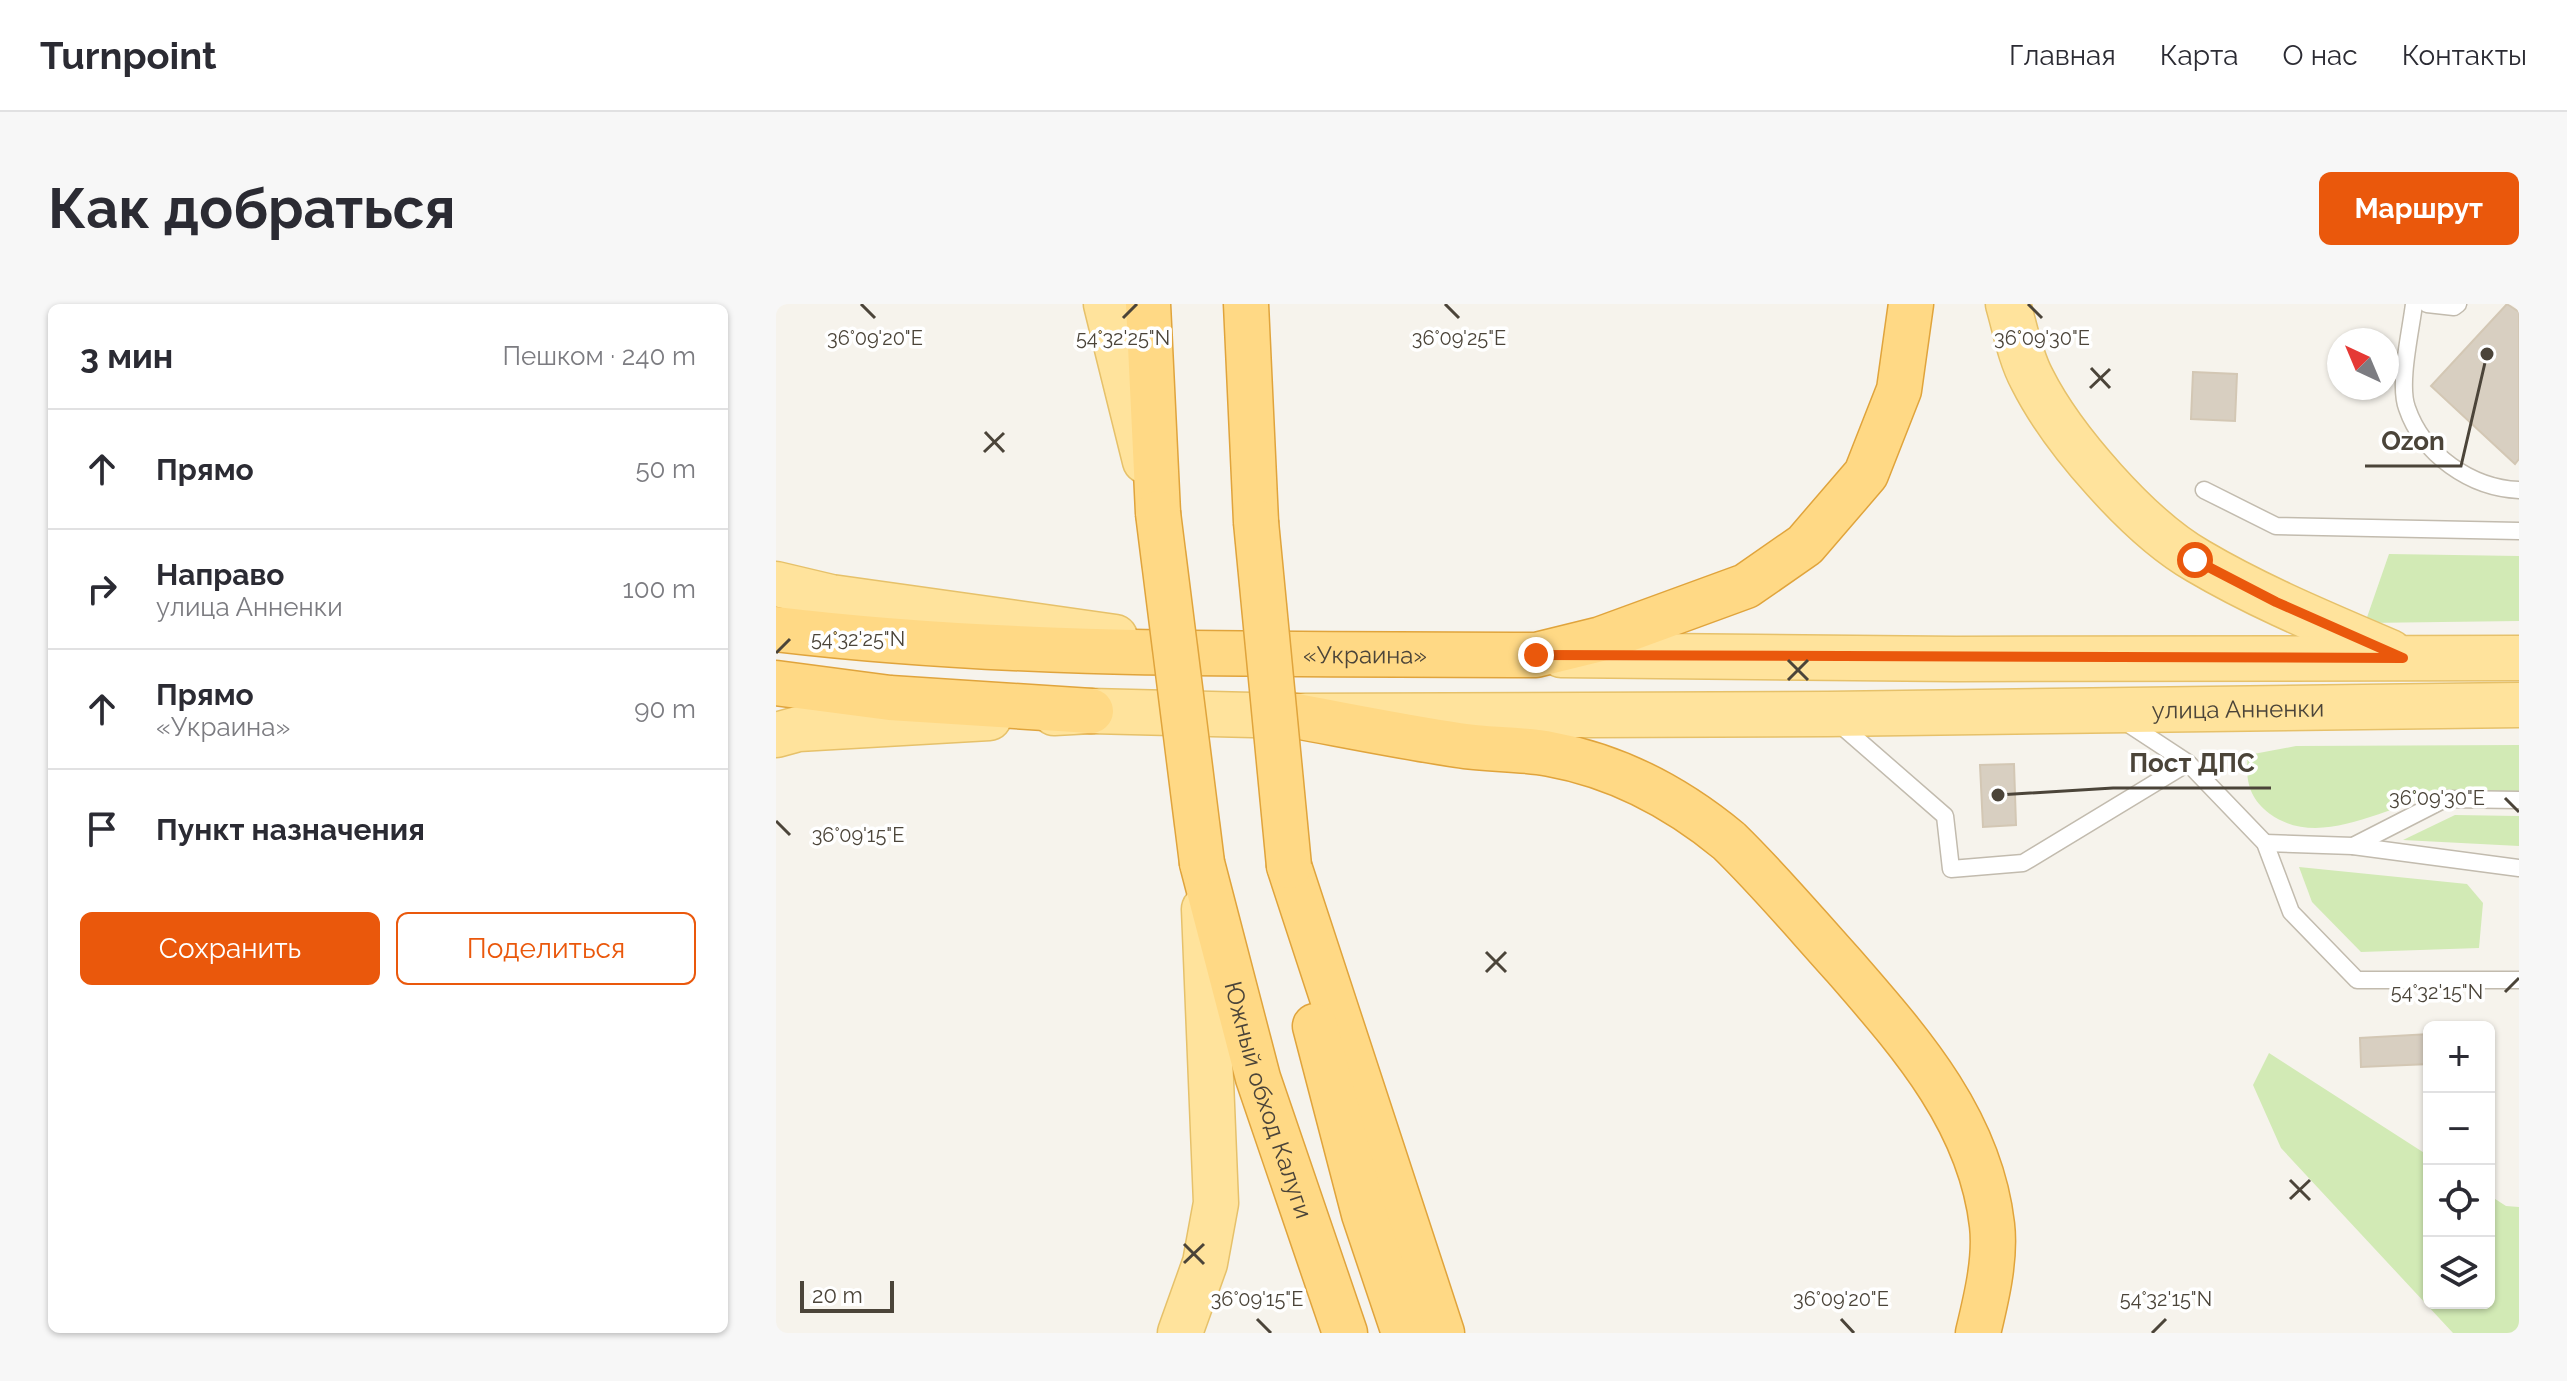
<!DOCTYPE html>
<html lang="ru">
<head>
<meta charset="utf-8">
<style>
  :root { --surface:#fff; --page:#f7f7f7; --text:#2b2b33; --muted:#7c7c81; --line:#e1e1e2; --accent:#ea580c }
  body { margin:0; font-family:Raleway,sans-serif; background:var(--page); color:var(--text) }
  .controls { position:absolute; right:24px; bottom:24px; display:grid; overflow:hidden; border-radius:12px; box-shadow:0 2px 6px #0004 }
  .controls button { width:72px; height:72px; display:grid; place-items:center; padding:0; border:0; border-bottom:2px solid var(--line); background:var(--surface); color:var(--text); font:40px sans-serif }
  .compass { position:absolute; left:1551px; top:24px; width:72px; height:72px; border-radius:50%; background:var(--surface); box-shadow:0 2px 6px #0004; rotate:316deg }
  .scale { position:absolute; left:24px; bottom:20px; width:94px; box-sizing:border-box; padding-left:8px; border:4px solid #4b4439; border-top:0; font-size:22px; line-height:28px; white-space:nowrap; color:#4b4439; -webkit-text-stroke:6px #fff; paint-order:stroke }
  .stop { position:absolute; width:24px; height:24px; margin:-18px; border:6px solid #ea580c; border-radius:50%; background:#fff }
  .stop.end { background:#ea580c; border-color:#fff; box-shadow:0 2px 8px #0008 }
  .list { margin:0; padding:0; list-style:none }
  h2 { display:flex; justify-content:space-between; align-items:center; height:104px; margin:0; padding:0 32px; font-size:34px }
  h2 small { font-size:26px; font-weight:400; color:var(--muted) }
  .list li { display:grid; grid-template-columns:52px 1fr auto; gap:24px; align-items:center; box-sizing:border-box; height:120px; padding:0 32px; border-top:2px solid var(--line) }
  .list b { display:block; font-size:30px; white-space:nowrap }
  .list p { margin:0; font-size:26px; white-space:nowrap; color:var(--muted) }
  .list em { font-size:26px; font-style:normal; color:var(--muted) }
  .actions { display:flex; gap:16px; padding:24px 32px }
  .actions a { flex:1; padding:18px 0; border:2px solid var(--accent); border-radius:12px; text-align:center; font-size:28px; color:var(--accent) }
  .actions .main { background:var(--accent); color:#fff }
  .icon { flex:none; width:44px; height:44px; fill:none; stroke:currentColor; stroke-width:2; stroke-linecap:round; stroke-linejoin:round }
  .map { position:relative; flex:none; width:1743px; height:1029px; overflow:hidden; border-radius:12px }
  header { display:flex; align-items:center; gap:48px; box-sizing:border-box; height:112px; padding:0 40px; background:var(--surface); border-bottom:2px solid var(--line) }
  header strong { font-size:38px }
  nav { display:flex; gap:44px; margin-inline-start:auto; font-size:28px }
  .intro { display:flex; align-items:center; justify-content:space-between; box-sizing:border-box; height:192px; padding:0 48px }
  h1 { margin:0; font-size:56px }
  .button { padding:20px 36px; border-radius:12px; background:var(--accent); color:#fff; font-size:28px; font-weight:700 }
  main { display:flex; gap:48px; padding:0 48px }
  aside { flex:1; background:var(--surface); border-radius:12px; box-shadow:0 2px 6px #0004 }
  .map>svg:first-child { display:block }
  .green { fill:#d2eab5 }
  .building { fill:#d8cfc1; stroke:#d3c7b4; stroke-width:2 }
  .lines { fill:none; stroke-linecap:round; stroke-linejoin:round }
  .service-casing { stroke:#c2bbae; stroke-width:19 }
  .primary-casing { stroke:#e6c16a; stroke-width:47 }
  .trunk-casing { stroke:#e0a43c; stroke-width:47 }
  .service { stroke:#fff; stroke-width:16 }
  .primary { stroke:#ffe39c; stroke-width:44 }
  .trunk { stroke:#ffd985; stroke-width:44 }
  .trunk-bridge-casing { stroke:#e0a43c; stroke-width:47; stroke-linecap:butt }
  .trunk-bridge { stroke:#ffd985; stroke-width:44 }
  .route { stroke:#ea580c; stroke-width:10 }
  .ticks { fill:none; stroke:#4b4439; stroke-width:3 }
  .labels { text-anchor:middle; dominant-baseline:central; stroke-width:7; stroke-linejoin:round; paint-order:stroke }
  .street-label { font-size:24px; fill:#4b4439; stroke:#fff }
  .ticks-label { font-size:20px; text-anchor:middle; fill:#4b4439; stroke:#fff; stroke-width:7; stroke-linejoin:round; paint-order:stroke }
  .leader { fill:none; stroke:#4b4439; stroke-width:3 }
  .callout-dot { fill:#4b4439; stroke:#fff; stroke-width:3 }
  .callout-label { font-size:26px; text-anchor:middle; font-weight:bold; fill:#4b4439; stroke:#fff; stroke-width:7; stroke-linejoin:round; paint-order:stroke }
</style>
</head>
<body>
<header>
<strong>Turnpoint</strong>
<nav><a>Главная</a><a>Карта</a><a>О нас</a><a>Контакты</a></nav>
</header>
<div class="intro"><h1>Как добраться</h1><a class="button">Маршрут</a></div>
<main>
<aside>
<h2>3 мин<small>Пешком · 240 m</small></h2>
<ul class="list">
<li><svg class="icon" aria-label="ahead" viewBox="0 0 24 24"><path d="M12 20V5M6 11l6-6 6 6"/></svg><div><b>Прямо</b></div><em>50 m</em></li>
<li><svg class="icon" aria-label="right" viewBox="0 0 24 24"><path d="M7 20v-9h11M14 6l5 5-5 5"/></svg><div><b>Направо</b><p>улица Анненки</p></div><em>100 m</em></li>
<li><svg class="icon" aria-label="ahead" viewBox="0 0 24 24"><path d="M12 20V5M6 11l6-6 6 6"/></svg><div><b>Прямо</b><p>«Украина»</p></div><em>90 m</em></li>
<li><svg class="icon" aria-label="arrive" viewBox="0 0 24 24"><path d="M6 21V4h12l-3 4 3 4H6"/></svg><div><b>Пункт назначения</b></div></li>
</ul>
<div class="actions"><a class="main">Сохранить</a><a>Поделиться</a></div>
</aside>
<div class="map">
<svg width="1743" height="1029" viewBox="0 0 1743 1029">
  <rect width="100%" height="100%" fill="#f6f3ec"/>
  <g class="green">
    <polygon points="1613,250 1743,252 1743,317 1589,319"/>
    <path d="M 1743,441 L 1743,489 C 1717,488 1689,486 1663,491 C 1609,502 1545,546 1494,510 C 1473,494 1469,476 1472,451 L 1520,442 Z"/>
    <polygon points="1679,511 1743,512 1743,542 1627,536"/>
    <polygon points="1523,563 1691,580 1707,599 1703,644 1585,648 1536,598"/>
    <polygon points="1493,749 1653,852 1653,999 1713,999 1713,891 1730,902 1743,903 1743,1029 1677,1029 1505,844 1477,781"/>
  </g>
  <g class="building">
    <polygon points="1731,0 1743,8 1743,155 1739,160 1655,82"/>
    <polygon points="1417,68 1461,70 1459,117 1415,115"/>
    <polygon points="1238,460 1240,521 1207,523 1204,461"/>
    <polygon points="1653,730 1653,760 1585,763 1584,734"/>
  </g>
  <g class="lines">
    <defs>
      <g id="service">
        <path d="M 1638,0 C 1635,26 1622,80 1631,104 C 1647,151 1695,184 1743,186"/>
        <polyline points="1651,0 1678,3 1682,0"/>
        <polyline points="1428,186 1500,222 1743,227"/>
        <polyline points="1345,415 1412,459 1489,539 1515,608 1581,676 1743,676"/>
        <polyline points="1060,417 1169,512 1175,565 1247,559 1412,459"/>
        <polyline points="1489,539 1577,542 1669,495 1743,496"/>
        <polyline points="1577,542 1743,564"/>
      </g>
      <g id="primary">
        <polyline points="330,0 369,157"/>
        <path d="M 1232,0 C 1239,24 1244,53 1256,75 C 1286,135 1364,224 1422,257 C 1483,293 1549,320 1614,348"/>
        <polyline points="0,280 55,293 339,333"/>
        <polyline points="785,351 1180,355 1743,354"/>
        <path id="s1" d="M 278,409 L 315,407 L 520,412 L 1052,410 L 1743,401"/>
        <polyline points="0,431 22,425 213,414"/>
        <polyline points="404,1029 429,959 440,899 428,605"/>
      </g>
      <g id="trunk">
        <polyline points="372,0 382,209"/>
        <polyline points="470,0 480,218"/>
        <path id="s2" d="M 0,325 C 252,355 506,349 760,351 L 825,335 L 970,282 L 1029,241 L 1090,170 L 1123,86 L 1135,0"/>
        <polyline points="0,379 114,394 315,407"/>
        <path d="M 520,412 C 574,422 628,433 682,441 C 712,446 744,444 774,450 C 841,462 901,494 953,537 C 994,577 1030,620 1068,662 C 1134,738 1204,816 1216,921 C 1220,955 1210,996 1202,1029"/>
        <path id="s3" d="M 426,559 L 482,774 L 569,1029"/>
        <polyline points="513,562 666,1029"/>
        <polyline points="539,722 588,910 628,1029"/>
      </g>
    </defs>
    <use href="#service" class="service-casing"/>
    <use href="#primary" class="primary-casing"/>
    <use href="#trunk" class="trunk-casing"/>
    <use href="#service" class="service"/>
    <use href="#primary" class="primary"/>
    <use href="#trunk" class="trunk"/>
    <defs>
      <g id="trunk-bridge">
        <polyline points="382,209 426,559"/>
        <polyline points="480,218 513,562"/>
      </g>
    </defs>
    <use href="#trunk-bridge" class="trunk-bridge-casing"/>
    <use href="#trunk-bridge" class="trunk-bridge"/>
  </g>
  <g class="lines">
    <polyline class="route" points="760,351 1627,354 1500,298 1419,256"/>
  </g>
  <path class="ticks" d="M 85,0 L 99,14M 669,0 L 683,14M 1252,0 L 1266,14M 347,14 L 361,0M 1315,64 L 1334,84M 1314,84 L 1334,65M 209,128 L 228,148M 208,148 L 228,129M 0,349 L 14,335M 1012,356 L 1032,376M 1012,376 L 1032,356M 1729,494 L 1743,508M 0,517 L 14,531M 710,648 L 730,668M 710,668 L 730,648M 1729,688 L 1743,674M 1514,876 L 1534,896M 1514,895 L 1534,876M 408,940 L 428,960M 408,959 L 428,940M 481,1015 L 495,1029M 1065,1015 L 1078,1029M 1376,1029 L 1390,1015"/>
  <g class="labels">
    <g class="street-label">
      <text stroke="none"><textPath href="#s2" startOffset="590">«Украина»</textPath></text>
      <text stroke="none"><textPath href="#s1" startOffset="1184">улица Анненки</textPath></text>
      <text stroke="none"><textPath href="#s3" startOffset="246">Южный обход Калуги</textPath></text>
    </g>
  </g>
  <g class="ticks-label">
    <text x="347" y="41">54°32'25"N</text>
    <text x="99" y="41">36°09'20"E</text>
    <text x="683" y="41">36°09'25"E</text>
    <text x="1266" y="41">36°09'30"E</text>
    <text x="82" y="342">54°32'25"N</text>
    <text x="1661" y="501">36°09'30"E</text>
    <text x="82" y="538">36°09'15"E</text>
    <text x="1661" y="695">54°32'15"N</text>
    <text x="481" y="1002">36°09'15"E</text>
    <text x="1065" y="1002">36°09'20"E</text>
    <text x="1390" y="1002">54°32'15"N</text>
  </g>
  <path class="leader" d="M1711 50L1685 162H1589M1222 491L1337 484H1495"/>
  <g class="callout-dot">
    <circle cx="1711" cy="50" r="8"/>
    <circle cx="1222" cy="491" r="8"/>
  </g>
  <g class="callout-label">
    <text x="1637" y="146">Ozon</text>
    <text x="1416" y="468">Пост ДПС</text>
  </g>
</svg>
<div class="controls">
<button>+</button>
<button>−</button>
<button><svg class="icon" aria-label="locate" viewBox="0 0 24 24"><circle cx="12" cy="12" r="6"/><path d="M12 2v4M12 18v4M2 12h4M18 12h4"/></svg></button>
<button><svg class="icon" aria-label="layers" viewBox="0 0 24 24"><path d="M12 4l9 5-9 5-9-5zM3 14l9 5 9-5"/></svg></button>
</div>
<svg class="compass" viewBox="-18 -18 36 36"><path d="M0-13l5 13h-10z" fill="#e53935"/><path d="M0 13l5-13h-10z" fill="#7c7c81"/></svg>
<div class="scale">20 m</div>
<div class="stop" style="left:1419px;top:256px"></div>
<div class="stop end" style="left:760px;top:351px"></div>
</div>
</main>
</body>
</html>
